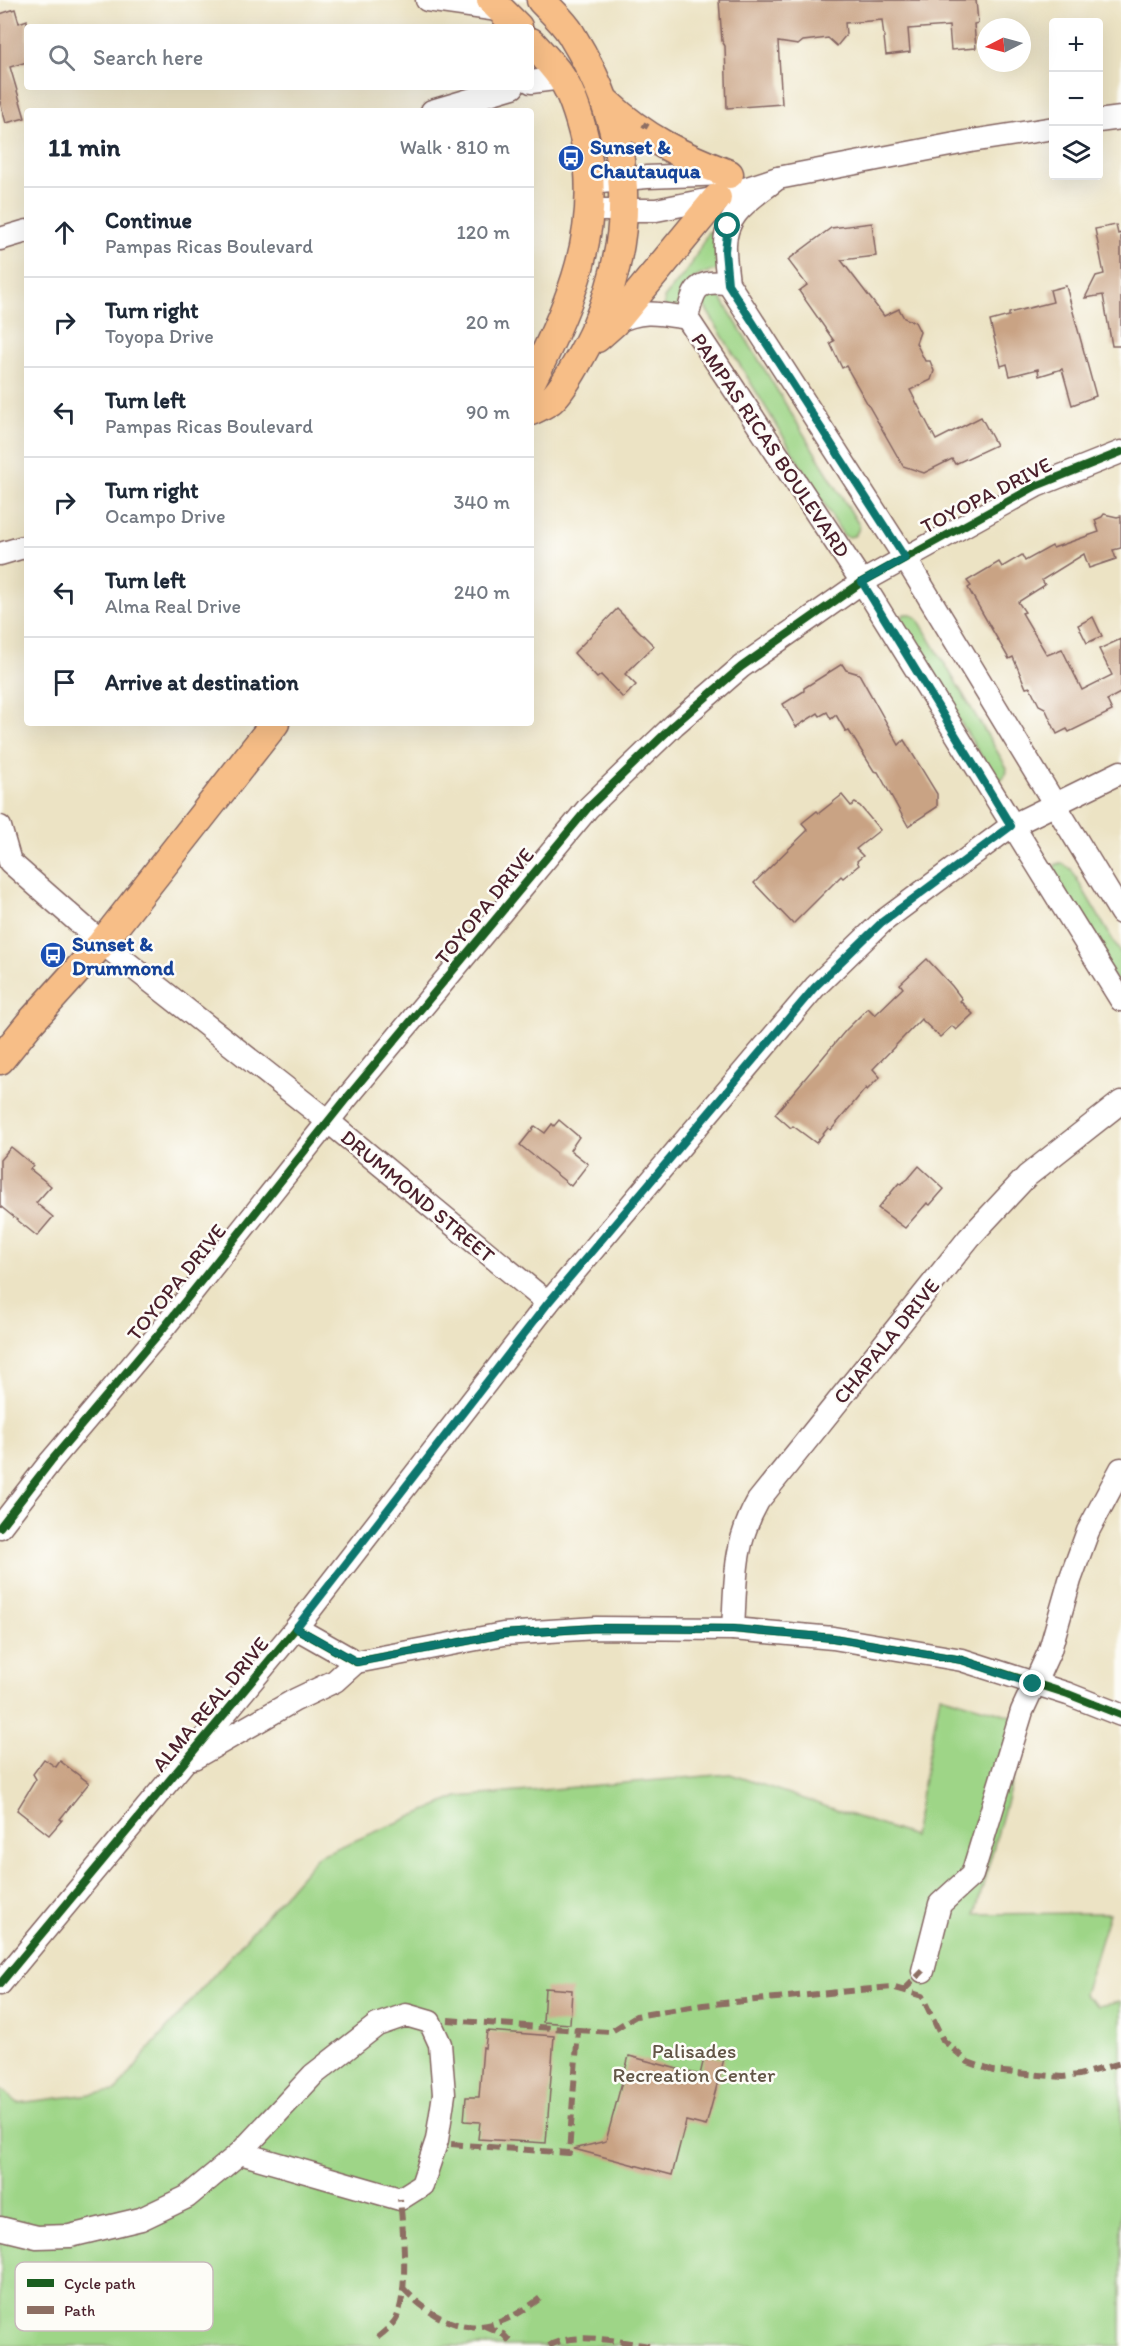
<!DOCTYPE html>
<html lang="en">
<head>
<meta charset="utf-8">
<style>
  :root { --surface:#fff; --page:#f2f2f3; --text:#1f2937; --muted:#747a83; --line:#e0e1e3 }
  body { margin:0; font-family:Itim,sans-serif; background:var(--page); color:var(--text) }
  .controls { position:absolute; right:18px; top:18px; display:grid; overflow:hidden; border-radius:6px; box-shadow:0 6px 24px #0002 }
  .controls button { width:54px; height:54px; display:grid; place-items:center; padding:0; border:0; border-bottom:2px solid var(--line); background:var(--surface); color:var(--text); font:30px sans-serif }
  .compass { position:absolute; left:977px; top:18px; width:54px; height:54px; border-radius:50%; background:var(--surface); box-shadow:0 6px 24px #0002; rotate:264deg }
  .stop { position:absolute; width:18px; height:18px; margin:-14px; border:4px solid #0f766e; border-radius:50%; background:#fff }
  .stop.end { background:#0f766e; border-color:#fff; box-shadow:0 2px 6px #0008 }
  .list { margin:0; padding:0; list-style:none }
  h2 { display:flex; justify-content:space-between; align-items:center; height:78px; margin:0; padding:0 24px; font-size:26px }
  h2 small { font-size:20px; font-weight:400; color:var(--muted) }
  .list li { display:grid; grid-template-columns:39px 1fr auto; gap:18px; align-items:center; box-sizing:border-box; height:90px; padding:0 24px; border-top:2px solid var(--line) }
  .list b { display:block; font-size:22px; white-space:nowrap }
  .list p { margin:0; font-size:20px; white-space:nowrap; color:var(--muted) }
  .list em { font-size:20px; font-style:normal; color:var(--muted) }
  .icon { flex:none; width:33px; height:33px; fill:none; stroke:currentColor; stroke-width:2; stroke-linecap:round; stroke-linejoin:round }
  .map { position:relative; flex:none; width:1121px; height:2346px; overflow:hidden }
  .search { position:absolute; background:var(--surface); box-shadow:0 6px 24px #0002; left:24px; top:24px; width:510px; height:66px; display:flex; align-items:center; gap:15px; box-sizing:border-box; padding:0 21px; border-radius:6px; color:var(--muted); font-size:22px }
  .panel { position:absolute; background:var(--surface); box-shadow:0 6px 24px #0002; left:24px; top:108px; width:510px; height:618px; border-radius:6px }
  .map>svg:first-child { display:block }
  .green { fill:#9ed587; stroke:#747a59; stroke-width:1.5 }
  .building { fill:#c9a384 }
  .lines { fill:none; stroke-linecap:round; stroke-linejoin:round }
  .minor-casing { stroke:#836461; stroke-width:25 }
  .major-casing { stroke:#836461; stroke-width:31 }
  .minor { stroke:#fff; stroke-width:22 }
  .major { stroke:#f7be87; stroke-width:28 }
  .quiet { stroke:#8d6e63; stroke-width:6; stroke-dasharray:12 6; stroke-linecap:butt }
  .cycleway-casing { stroke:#fdfcf7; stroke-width:11 }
  .cycleway { stroke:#1b5e20; stroke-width:8 }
  .route { stroke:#0f766e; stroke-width:8 }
  .labels { text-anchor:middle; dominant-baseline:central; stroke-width:5; stroke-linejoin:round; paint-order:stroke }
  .transit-label { font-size:21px; font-weight:bold; fill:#164399; stroke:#fdfcf7; text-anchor:start }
  .street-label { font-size:21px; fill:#4a1f2b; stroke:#fdfcf7 }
  .park-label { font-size:21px; fill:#635647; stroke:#fdfcf7 }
  .key { fill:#fdfcf7; stroke:#c7baba; stroke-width:1.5 }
  .key-label { font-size:16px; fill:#4a1f2b }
</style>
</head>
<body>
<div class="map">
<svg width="1121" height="2346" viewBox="0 0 1121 2346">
  <rect width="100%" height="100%" fill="#fdfcf7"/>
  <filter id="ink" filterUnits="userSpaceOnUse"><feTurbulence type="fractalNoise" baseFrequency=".0167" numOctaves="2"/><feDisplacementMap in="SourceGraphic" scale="12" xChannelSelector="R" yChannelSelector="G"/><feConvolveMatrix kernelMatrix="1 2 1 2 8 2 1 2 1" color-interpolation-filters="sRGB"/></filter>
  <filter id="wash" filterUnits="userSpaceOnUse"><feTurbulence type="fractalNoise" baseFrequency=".008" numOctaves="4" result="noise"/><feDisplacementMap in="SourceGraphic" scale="24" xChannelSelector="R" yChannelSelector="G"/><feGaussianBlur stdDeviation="1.35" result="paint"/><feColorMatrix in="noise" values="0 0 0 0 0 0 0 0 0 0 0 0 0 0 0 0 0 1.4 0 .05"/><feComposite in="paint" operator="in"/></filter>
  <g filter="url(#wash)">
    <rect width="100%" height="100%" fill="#ece3c4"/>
    <g class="green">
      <path d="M 708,232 L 716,233 L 719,270 C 696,272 679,286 678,310 L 665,308 L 664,298 L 691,265 Z"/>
      <polygon points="713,291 720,296 859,525 858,531 854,536 848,537 843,535 703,304 703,297"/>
      <polygon points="904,614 911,614 918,619 1007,768 1006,774 1002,779 996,780 902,628 901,621"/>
      <polygon points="1056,864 1063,864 1071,869 1121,954 1121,990 1053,871"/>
      <polygon points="940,1695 1029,1721 975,1914 1109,1913 1084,1994 1097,2006 1121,2002 1121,2346 0,2346 0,2088 18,2103 116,2091 149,2049 318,1856 458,1797 730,1774 913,1836"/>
    </g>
    <g id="blocks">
      <g class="building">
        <polygon points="719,0 976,0 978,23 974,24 976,48 951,50 949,26 908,29 910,52 886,55 882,20 845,23 846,35 837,46 828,38 803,41 798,45 778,42 782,104 727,108 725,46 722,41"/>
        <polygon points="15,9 19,23 27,20 27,62 10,67 25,118 6,123 0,102 0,14"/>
        <polygon points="872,223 876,256 841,260 884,316 899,309 904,318 915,322 920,332 916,343 925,361 930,361 934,371 931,380 910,390 936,440 981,417 996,445 955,464 952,459 924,473 903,466 846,366 842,368 830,343 834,341 799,291 807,285 788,260 831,228"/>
        <polygon points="1116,225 1118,234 1121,233 1121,346 1112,346 1103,295 1085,298 1096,276 1104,274 1095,229"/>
        <polygon points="1066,286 1096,396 1072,405 1062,369 1039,376 1038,369 1010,376 1007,364 1001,366 990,321 1009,316 1009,313 1053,302 1050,290"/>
        <polygon points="1104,514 1117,517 1121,516 1121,548 1113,550 1116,559 1089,568 1084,554 1042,580 1045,585 1018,602 1025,612 1022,613 1047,655 1062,649 1082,690 1112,675 1099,649 1121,639 1121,695 1120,693 1107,700 1112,711 1069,732 1067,729 1057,734 1045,708 1039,705 1030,687 1026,688 1013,657 1009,659 968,588 971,586 967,581 999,562 1002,567 1022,555 1025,561 1052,546 1053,548 1099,532 1095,520 1102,517"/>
        <polygon points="617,609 654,646 625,674 636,685 623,698 601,675 597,678 574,653"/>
        <polygon points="1093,617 1102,636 1087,643 1078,625"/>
        <polygon points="842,664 846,670 859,674 899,745 904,740 937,794 937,807 908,826 878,772 874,771 849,731 846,732 836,715 831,719 827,712 820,716 818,713 796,727 783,704 804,691 804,688"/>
        <polygon points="842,795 851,806 855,803 860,806 880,830 856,849 863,856 857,861 859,865 843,878 841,876 793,924 754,883 808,830 802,823 817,811 819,813"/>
        <polygon points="927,959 952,986 962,999 960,1001 973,1014 956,1030 952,1026 940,1037 921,1019 873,1069 880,1077 867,1090 866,1088 831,1130 828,1128 816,1143 793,1126 791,1128 775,1114 846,1030 868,1008 875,1015 903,988 900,984"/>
        <polygon points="559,1120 579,1137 570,1150 588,1164 571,1186 520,1145 535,1126 545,1133 552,1124 554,1126"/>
        <polygon points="11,1147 33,1165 30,1169 51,1186 36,1203 53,1217 37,1236 0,1206 0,1160"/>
        <polygon points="919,1166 944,1189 930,1205 927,1203 905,1228 878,1208 899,1183 901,1184 908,1179"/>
        <polygon points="44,1759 56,1767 60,1761 89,1783 60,1819 62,1820 49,1835 17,1810 36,1779 33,1774"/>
        <polygon points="545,1988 572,1990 570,2024 543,2022"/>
        <polygon points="487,2031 554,2036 546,2143 478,2139 480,2122 464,2121 466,2097 479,2097 483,2047 485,2048"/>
        <polygon points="705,2054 724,2059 706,2126 686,2121 672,2175 574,2149 606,2141 629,2056 700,2075"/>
      </g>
    </g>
  </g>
  <g filter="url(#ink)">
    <use href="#blocks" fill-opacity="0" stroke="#836461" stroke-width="1.5"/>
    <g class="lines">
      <defs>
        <g id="minor">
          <polyline points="427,0 505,11"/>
          <polyline points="531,82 562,78"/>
          <polyline points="432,111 513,87"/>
          <polyline points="1098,121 1121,118"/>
          <path d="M 778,178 C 752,199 723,213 725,250 C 725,261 727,272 728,283 L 905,558 L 1121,913"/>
          <polyline points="589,182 647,177 726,174"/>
          <polyline points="590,210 656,210 717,198 778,178 971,141 1054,128"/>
          <polyline points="0,239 27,231"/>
          <path d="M 728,283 C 695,280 694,289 687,318 L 862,582 L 1121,1000"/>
          <path d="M 614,323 C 642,309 657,313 687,318"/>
          <polyline points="0,554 27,546"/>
          <polyline points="0,827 10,862 102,943 329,1122 548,1303"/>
          <polyline points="0,1527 51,1461 162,1330 346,1099 588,808 674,725 741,667 862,582 1036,486 1121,452"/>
          <polyline points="296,1628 548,1303 815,987 882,922 1011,826 1121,772"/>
          <path d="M 733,1629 C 736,1580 733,1545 758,1501 L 969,1238 L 1027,1176 L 1121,1102"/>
          <polyline points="194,1758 295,1700 335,1681 356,1662"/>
          <polyline points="923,1971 940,1904 972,1875 1022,1711 1050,1650 1070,1580 1088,1531 1121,1469"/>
          <polyline points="0,1984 296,1628 356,1662 503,1634 596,1628 733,1629 833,1638 962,1660 1068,1694 1121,1715"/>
          <polyline points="0,2228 37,2237 70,2236 141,2219 187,2197 240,2153 313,2075 377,2025 406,2015 430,2022 440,2044 444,2094 437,2140 422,2185 400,2199 240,2153"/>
        </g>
        <g id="major">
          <polyline points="491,0 518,27"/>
          <path d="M 531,42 C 541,53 552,64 561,77 C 573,95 580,120 585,141 C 602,231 571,304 531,382"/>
          <path d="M 607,103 C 644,138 682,156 729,174"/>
          <polyline points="597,338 614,323 717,198"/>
          <path d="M 531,411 C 537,408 545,404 551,400 C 565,388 588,344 596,326 C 640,222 630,130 571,34 C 564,22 551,11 541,0"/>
          <polyline points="0,1060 29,1024 102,943 275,723"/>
        </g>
      </defs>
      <use href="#minor" class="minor-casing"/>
      <use href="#major" class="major-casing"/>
      <use href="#minor" class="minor"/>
      <use href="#major" class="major"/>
      <g class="quiet">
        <polyline points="644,128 647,123"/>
        <polyline points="904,1990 923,1971"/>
        <polyline points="448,2020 578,2030 569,2153 450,2144"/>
        <polyline points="578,2030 610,2032 636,2016 703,2005 892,1987 922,1996 943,2040 968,2062 993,2071 1063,2077 1079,2075 1121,2063"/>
        <path d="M 403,2288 C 450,2338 492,2338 544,2295"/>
        <polyline points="485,2326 503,2334 514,2346"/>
        <path d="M 378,2337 C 384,2332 394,2324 397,2317 C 409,2288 403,2230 400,2199"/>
        <path d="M 549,2346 C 572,2331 622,2342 649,2346"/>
      </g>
      <defs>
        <g id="cycleway">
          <polyline points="0,1527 51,1461 162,1330 346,1099 588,808 674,725 741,667 862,582 1036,486 1121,452"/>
          <polyline points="0,1984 296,1628 356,1662 503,1634 596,1628 733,1629 833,1638 962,1660 1068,1694 1121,1715"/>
        </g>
      </defs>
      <use href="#cycleway" class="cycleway-casing"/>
      <use href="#cycleway" class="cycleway"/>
    </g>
  </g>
  <g class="lines" filter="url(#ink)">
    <polyline class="route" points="728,226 725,251 728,284 905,558 862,582 1011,826 882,922 815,987 548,1303 296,1628 357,1662 503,1634 596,1628 734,1629 833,1638 962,1660 1033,1684"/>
  </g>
  <defs>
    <symbol id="bus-disc" viewBox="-11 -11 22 22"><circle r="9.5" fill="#1a4fb4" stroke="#fdfcf7"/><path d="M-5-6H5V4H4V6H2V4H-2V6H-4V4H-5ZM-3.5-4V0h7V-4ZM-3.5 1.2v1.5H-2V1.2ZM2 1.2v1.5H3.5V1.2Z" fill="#fff"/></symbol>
  </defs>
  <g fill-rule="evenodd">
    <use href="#bus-disc" x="556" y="143" width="30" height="30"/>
    <use href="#bus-disc" x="38" y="940" width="30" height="30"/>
  </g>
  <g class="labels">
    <g class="transit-label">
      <text x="590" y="146">Sunset &amp;<tspan x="590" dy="24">Chautauqua</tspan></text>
      <text x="72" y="943">Sunset &amp;<tspan x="72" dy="24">Drummond</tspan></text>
    </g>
    <g class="street-label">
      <text transform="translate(771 445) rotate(56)">PAMPAS RICAS BOULEVARD</text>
      <text transform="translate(986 495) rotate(-27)">TOYOPA DRIVE</text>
      <text transform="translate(484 906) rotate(-51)">TOYOPA DRIVE</text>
      <text transform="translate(418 1196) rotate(40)">DRUMMOND STREET</text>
      <text transform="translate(176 1282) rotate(-51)">TOYOPA DRIVE</text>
      <text transform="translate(886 1341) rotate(-51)">CHAPALA DRIVE</text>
      <text transform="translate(210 1704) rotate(-50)">ALMA REAL DRIVE</text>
    </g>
    <g class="park-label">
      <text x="694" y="2050">Palisades<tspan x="694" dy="24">Recreation Center</tspan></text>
    </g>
  </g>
  <rect x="15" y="2262" width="198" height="69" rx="9" class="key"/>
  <rect x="27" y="2279" width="27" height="8" fill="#1b5e20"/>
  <rect x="27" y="2306" width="27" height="8" fill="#8d6e63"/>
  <g class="key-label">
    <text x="64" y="2289">Cycle path</text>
    <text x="64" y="2316">Path</text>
  </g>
</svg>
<div class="controls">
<button>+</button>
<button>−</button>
<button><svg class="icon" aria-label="layers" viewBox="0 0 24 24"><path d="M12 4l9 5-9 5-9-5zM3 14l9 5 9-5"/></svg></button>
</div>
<svg class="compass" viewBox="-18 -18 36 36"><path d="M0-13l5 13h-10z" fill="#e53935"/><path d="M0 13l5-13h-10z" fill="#747a83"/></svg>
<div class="stop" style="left:728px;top:226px"></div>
<div class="stop end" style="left:1033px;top:1684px"></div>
<div class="search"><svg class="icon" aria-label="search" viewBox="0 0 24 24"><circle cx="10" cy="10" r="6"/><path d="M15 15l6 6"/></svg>Search here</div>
<section class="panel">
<h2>11 min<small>Walk · 810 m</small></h2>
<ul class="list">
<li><svg class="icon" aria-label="ahead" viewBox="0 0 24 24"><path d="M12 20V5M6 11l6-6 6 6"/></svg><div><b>Continue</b><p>Pampas Ricas Boulevard</p></div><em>120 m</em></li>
<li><svg class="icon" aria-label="right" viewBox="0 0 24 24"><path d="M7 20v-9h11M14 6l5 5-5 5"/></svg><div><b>Turn right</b><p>Toyopa Drive</p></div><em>20 m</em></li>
<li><svg class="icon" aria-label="left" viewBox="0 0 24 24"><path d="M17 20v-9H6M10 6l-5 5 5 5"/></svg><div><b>Turn left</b><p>Pampas Ricas Boulevard</p></div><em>90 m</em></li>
<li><svg class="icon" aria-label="right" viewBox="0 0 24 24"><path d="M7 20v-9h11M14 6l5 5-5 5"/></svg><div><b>Turn right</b><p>Ocampo Drive</p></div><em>340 m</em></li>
<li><svg class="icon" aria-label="left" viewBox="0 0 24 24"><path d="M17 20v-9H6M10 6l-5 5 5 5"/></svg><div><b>Turn left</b><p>Alma Real Drive</p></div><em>240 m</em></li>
<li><svg class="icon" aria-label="arrive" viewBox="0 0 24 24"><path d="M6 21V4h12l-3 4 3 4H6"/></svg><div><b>Arrive at destination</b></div></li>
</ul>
</section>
</div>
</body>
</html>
